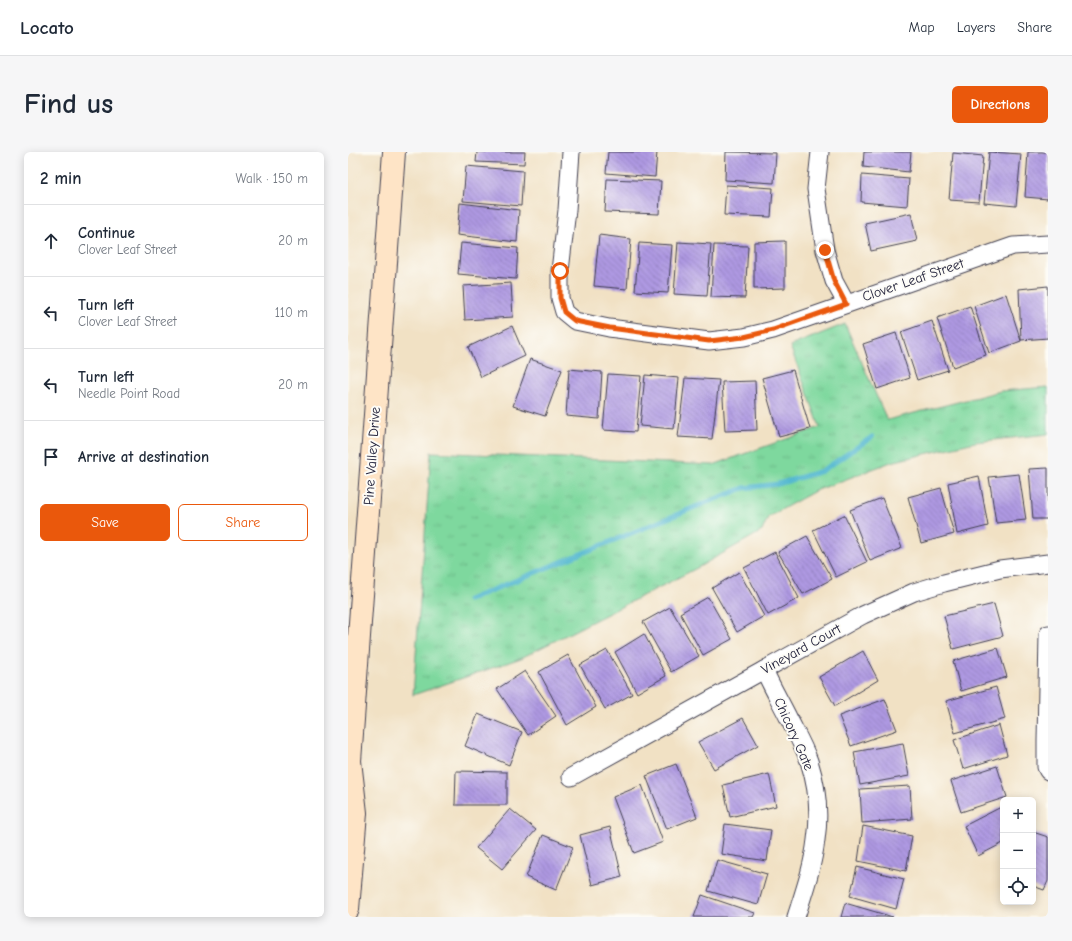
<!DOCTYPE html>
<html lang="en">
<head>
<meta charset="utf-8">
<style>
  :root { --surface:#fff; --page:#f6f6f7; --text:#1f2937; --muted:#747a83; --line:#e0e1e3; --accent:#ea580c }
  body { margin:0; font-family:"Comic Neue",sans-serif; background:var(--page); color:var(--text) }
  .controls { position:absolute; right:12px; bottom:12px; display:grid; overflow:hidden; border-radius:6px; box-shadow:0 2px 10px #0003 }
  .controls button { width:36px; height:36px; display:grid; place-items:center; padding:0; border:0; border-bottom:1px solid var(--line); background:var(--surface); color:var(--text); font:20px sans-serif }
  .stop { position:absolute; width:12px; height:12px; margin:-9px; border:3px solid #ea580c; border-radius:50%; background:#fff }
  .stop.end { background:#ea580c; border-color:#fff; box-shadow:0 1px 4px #0008 }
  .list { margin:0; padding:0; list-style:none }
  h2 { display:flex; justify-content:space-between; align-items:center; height:52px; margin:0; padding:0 16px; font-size:17px }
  h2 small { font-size:13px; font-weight:400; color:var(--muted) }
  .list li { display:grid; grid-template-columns:26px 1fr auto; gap:12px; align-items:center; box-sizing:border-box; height:72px; padding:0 16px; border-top:1px solid var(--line) }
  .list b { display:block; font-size:15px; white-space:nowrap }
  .list p { margin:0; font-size:13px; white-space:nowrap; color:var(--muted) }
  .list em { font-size:13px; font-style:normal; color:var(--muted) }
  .actions { display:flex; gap:8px; padding:12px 16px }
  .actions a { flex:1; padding:9px 0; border:1px solid var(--accent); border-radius:6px; text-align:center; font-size:14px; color:var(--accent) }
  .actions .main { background:var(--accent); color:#fff }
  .icon { flex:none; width:22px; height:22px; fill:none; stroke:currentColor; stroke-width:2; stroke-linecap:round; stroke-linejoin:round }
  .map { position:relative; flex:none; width:700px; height:765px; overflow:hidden; border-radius:6px }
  header { display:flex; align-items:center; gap:24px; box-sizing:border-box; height:56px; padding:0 20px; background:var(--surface); border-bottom:1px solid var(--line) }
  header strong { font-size:19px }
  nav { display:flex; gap:22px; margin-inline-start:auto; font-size:14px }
  .intro { display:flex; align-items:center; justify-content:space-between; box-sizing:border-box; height:96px; padding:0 24px }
  h1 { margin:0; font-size:28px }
  .button { padding:10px 18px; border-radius:6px; background:var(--accent); color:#fff; font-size:14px; font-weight:700 }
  main { display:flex; gap:24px; padding:0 24px }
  aside { flex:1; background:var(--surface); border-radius:6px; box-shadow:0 2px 10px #0003 }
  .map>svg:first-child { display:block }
  .park { fill:url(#park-tufts); stroke:#507d6c }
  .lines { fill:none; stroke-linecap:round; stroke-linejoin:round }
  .stream { stroke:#52b8d0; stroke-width:5 }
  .building { fill:url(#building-back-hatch) }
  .minor-casing { stroke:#413f50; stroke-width:19 }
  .secondary-casing { stroke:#413f50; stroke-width:24 }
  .minor { stroke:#fff; stroke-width:17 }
  .secondary { stroke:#fee4c6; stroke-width:22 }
  .route { stroke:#ea580c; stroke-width:5 }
  .labels { text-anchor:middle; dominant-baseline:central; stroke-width:4; stroke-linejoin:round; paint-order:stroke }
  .street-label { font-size:14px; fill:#22223b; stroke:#fdfcf7 }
</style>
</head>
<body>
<header>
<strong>Locato</strong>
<nav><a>Map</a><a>Layers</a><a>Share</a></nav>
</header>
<div class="intro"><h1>Find us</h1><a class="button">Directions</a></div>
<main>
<aside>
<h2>2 min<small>Walk · 150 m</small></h2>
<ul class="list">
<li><svg class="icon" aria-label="ahead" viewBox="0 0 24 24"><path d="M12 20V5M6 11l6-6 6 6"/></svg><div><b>Continue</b><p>Clover Leaf Street</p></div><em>20 m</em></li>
<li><svg class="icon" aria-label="left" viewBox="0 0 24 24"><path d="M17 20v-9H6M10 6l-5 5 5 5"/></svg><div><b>Turn left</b><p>Clover Leaf Street</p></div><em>110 m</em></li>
<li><svg class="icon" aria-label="left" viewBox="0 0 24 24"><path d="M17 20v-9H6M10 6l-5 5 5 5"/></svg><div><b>Turn left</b><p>Needle Point Road</p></div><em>20 m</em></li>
<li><svg class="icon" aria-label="arrive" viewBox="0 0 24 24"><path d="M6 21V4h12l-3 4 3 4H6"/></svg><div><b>Arrive at destination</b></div></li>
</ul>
<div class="actions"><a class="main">Save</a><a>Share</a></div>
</aside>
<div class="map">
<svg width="700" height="765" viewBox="0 0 700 765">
  <defs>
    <pattern id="park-tufts" width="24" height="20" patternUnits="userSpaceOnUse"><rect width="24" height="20" fill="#7ed89e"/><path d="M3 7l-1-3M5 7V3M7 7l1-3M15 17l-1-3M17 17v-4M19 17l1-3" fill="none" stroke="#6db989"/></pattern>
    <pattern id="building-back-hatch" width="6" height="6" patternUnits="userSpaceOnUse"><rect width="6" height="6" fill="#ae99e2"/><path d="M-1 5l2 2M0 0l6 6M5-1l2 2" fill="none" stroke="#8d7cb8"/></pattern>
  </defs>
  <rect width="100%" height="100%" fill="#fdfcf7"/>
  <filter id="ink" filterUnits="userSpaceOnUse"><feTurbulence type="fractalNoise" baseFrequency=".025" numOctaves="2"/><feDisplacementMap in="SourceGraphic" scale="8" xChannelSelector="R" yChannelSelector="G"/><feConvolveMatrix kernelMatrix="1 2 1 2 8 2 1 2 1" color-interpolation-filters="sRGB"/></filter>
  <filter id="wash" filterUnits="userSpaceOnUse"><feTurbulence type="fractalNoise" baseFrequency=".012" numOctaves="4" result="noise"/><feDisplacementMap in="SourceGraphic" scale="16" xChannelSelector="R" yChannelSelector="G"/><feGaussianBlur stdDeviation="0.9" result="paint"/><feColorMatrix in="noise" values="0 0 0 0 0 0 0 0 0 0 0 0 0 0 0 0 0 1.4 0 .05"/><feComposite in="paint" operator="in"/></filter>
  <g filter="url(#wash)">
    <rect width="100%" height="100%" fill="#f1e1c4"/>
    <polygon class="park" points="497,172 539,268 653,239 700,235 700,282 627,290 543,310 467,339 420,365 414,379 349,416 173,506 65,543 83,300 365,313 472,275 442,194"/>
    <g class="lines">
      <polyline class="stream" points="120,448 357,351 396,336 430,332 474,319 524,285"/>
    </g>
    <g id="blocks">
      <g class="building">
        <polygon points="129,0 177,0 176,12 128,10"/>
        <polygon points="260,0 309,0 307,25 258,21"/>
        <polygon points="378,0 428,1 426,31 377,28"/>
        <polygon points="516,0 563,0 561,20 515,15"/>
        <polygon points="641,0 673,2 668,54 636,51"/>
        <polygon points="680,0 700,0 700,47 677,45"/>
        <polygon points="605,1 635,4 631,50 601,48"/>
        <polygon points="118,14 175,19 173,54 115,49"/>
        <polygon points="514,23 561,27 559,54 513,50"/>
        <polygon points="259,27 313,29 311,62 257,60"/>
        <polygon points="378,33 425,36 423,65 376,63"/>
        <polygon points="112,51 171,58 169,90 109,83"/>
        <polygon points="563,61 569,89 523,99 517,71"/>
        <polygon points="251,83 283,87 279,137 246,134"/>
        <polygon points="437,89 437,136 406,137 406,90"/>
        <polygon points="330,90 363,92 359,144 326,142"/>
        <polygon points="113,91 170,96 168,127 110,122"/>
        <polygon points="291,91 324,93 320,141 287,139"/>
        <polygon points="366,93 400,94 397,146 363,145"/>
        <polygon points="163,131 165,165 117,168 115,134"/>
        <polygon points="700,134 700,186 673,188 671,137"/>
        <polygon points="658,142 673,189 641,201 626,154"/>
        <polygon points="622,154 638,203 605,215 589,166"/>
        <polygon points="584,169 600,218 569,228 553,180"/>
        <polygon points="164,174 177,204 133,225 120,195"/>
        <polygon points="548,181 562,226 529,237 515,192"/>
        <polygon points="182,207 214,218 197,264 165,254"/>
        <polygon points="221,217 254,220 251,267 218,264"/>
        <polygon points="445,218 462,277 431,285 414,226"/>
        <polygon points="260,222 293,224 288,280 255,278"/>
        <polygon points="297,223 331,226 326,277 292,274"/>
        <polygon points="337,226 371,228 364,287 330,285"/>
        <polygon points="407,229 409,278 377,279 374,230"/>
        <polygon points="700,316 700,367 685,367 681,317"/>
        <polygon points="671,322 678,368 648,371 641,325"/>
        <polygon points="631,324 640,374 609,382 600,331"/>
        <polygon points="593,336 606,382 573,391 560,345"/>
        <polygon points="534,346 554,396 522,409 502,358"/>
        <polygon points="496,363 519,410 488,425 465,378"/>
        <polygon points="459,384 484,427 455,442 430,400"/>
        <polygon points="427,400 451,446 420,463 396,416"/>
        <polygon points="391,420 416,464 389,480 364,436"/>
        <polygon points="360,445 384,487 355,503 332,461"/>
        <polygon points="646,452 655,484 605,497 596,464"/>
        <polygon points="322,455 351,504 323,520 295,470"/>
        <polygon points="296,482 318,524 289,541 267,500"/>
        <polygon points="650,496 659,525 613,539 605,509"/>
        <polygon points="259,498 284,542 257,557 232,513"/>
        <polygon points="515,499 530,528 487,554 471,525"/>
        <polygon points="220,503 248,555 219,573 191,520"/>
        <polygon points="177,519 208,564 180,583 149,537"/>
        <polygon points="648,535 657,567 607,581 598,549"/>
        <polygon points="537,547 549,578 503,594 491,564"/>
        <polygon points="130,562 174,580 161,613 117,594"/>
        <polygon points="395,566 410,593 366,617 350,590"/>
        <polygon points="651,573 659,603 615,617 606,588"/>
        <polygon points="555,591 561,624 512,633 506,600"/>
        <polygon points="328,612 349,665 319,677 298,624"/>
        <polygon points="649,614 659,645 613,660 603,629"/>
        <polygon points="108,619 159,620 159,653 107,653"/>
        <polygon points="421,622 428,654 382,665 375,633"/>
        <polygon points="294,633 315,690 286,701 265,645"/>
        <polygon points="562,634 564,667 514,671 512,637"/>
        <polygon points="655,654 655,691 630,704 616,674"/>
        <polygon points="162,657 188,678 154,717 128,696"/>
        <polygon points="377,672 423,678 419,709 373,702"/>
        <polygon points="515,674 564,684 558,719 510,709"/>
        <polygon points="262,675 274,725 244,733 232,683"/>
        <polygon points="685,680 700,685 700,729 696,738 685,734"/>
        <polygon points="195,683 225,695 208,738 178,725"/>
        <polygon points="369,708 419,722 410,753 360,739"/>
        <polygon points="509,715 556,727 548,757 502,744"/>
        <polygon points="354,743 407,761 405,765 346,765"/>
        <polygon points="497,751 545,765 493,765"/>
      </g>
    </g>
  </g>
  <g filter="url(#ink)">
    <use href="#blocks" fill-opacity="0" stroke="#413f50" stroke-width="1"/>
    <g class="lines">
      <defs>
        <g id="minor">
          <polyline points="223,0 219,58 212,119 212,146 216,160 227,169 261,176 361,189 396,185 425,178 665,94 700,92"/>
          <polyline points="472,0 468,37 477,98 486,129 498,151"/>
          <polyline points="700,482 698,589 698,615 700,619"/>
          <path d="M 416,518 C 424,535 433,551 441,567 C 448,581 456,595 461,609 C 469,634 472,662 468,688 C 465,714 456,740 448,765"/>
          <polyline points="223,625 515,463 566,440 596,431 652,417 700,411"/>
        </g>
        <polyline id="secondary" points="0,757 8,661 2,609 46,0"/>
      </defs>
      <use href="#minor" class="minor-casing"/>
      <use href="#secondary" class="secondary-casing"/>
      <use href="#minor" class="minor"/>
      <use href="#secondary" class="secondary"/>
    </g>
  </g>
  <g class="lines" filter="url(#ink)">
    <polyline class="route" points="212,119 212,146 216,160 227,169 262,176 361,189 396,185 425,178 498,152 486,129 477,98"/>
  </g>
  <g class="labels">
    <g class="street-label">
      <text transform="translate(565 128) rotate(-19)">Clover Leaf Street</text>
      <text transform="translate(24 304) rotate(-86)">Pine Valley Drive</text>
      <text transform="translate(453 497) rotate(-29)">Vineyard Court</text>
      <text transform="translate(446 582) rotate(66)">Chicory Gate</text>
    </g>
  </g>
</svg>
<div class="controls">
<button>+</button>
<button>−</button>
<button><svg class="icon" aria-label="locate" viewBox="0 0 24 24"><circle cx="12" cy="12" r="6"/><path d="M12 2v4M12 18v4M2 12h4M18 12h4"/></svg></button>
</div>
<div class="stop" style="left:212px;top:119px"></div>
<div class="stop end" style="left:477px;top:98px"></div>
</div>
</main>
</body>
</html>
